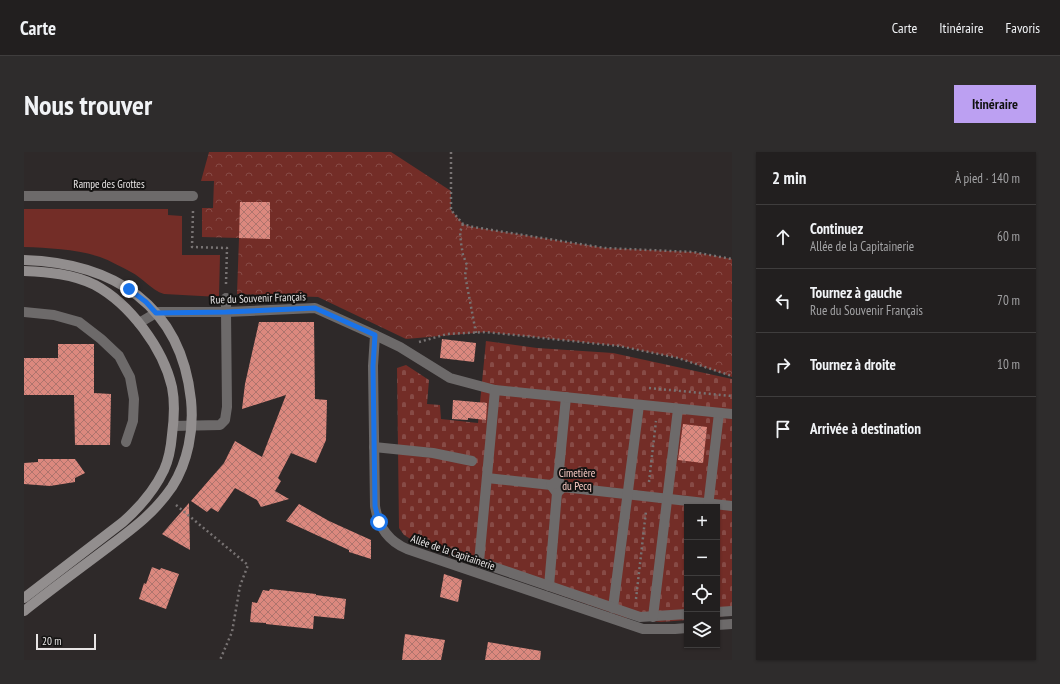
<!DOCTYPE html>
<html lang="fr">
<head>
<meta charset="utf-8">
<style>
  :root { --surface:#221f1f; --page:#2e2c2c; --text:#f1f3f6; --muted:#a2a2a4; --line:#3f3d3d; --accent:#bca0f2 }
  body { margin:0; font-family:"PT Sans Narrow",sans-serif; background:var(--page); color:var(--text) }
  .controls { position:absolute; right:12px; bottom:12px; display:grid; overflow:hidden; border-radius:0px; box-shadow:0 1px 3px #0004 }
  .controls button { width:36px; height:36px; display:grid; place-items:center; padding:0; border:0; border-bottom:1px solid var(--line); background:var(--surface); color:var(--text); font:20px sans-serif }
  .scale { position:absolute; left:12px; bottom:10px; width:60px; box-sizing:border-box; padding-left:4px; border:2px solid #e8e5e5; border-top:0; font-size:11px; line-height:14px; white-space:nowrap; color:#e8e5e5; -webkit-text-stroke:3px #141312; paint-order:stroke }
  .stop { position:absolute; width:12px; height:12px; margin:-9px; border:3px solid #1a73e8; border-radius:50%; background:#fff }
  .stop.end { background:#1a73e8; border-color:#fff; box-shadow:0 1px 4px #0008 }
  .list { margin:0; padding:0; list-style:none }
  h2 { display:flex; justify-content:space-between; align-items:center; height:52px; margin:0; padding:0 16px; font-size:17px }
  h2 small { font-size:13px; font-weight:400; color:var(--muted) }
  .list li { display:grid; grid-template-columns:26px 1fr auto; gap:12px; align-items:center; box-sizing:border-box; height:64px; padding:0 16px; border-top:1px solid var(--line) }
  .list b { display:block; font-size:15px; white-space:nowrap }
  .list p { margin:0; font-size:13px; white-space:nowrap; color:var(--muted) }
  .list em { font-size:13px; font-style:normal; color:var(--muted) }
  .icon { flex:none; width:22px; height:22px; fill:none; stroke:currentColor; stroke-width:2; stroke-linecap:round; stroke-linejoin:round }
  .map { position:relative; flex:none; width:708px; height:508px; overflow:hidden; border-radius:0px }
  header { display:flex; align-items:center; gap:24px; box-sizing:border-box; height:56px; padding:0 20px; background:var(--surface); border-bottom:1px solid var(--line) }
  header strong { font-size:19px }
  nav { display:flex; gap:22px; margin-inline-start:auto; font-size:14px }
  .intro { display:flex; align-items:center; justify-content:space-between; box-sizing:border-box; height:96px; padding:0 24px }
  h1 { margin:0; font-size:28px }
  .button { padding:10px 18px; border-radius:0px; background:var(--accent); color:#111; font-size:14px; font-weight:700 }
  main { display:flex; gap:24px; padding:0 24px }
  aside { flex:1; background:var(--surface); border-radius:0px; box-shadow:0 1px 3px #0004 }
  .map>svg:first-child { display:block }
  .grass { fill:#732d27 }
  .forest { fill:url(#forest-crowns) }
  .cemetery { fill:url(#cemetery-stones) }
  .building { fill:url(#building-cross-hatch) }
  .lines { fill:none; stroke-linecap:round; stroke-linejoin:round }
  .path { stroke:#787373; stroke-width:2.5; stroke-dasharray:2 3; stroke-linecap:butt }
  .service { stroke:#6d6a6a; stroke-width:10 }
  .pedestrian { stroke:#6d6a6a; stroke-width:10 }
  .minor { stroke:#6d6a6a; stroke-width:10 }
  .secondary { stroke:#928e8e; stroke-width:10 }
  .route { stroke:#1a73e8; stroke-width:5 }
  .labels { text-anchor:middle; dominant-baseline:central; stroke-width:4; stroke-linejoin:round; paint-order:stroke }
  .street-label { font-size:11px; fill:#e8e5e5; stroke:#141312 }
  .park-label { font-size:11px; fill:#f9cbc4; stroke:#141312 }
</style>
</head>
<body>
<header>
<strong>Carte</strong>
<nav><a>Carte</a><a>Itinéraire</a><a>Favoris</a></nav>
</header>
<div class="intro"><h1>Nous trouver</h1><a class="button">Itinéraire</a></div>
<main>
<div class="map">
<svg width="708" height="508" viewBox="0 0 708 508">
  <defs>
    <pattern id="forest-crowns" width="20" height="18" patternUnits="userSpaceOnUse"><rect width="20" height="18" fill="#732d27"/><path d="M2 6a3 3 0 1 1 6 0M12 15a3 3 0 1 1 6 0" fill="none" stroke="#874b46"/></pattern>
    <pattern id="cemetery-stones" width="16" height="16" patternUnits="userSpaceOnUse"><rect width="16" height="16" fill="#732d27"/><path d="M2 7V4a2 2 0 0 1 4 0v3zM10 15v-3a2 2 0 0 1 4 0v3z" fill="#874b46"/></pattern>
    <pattern id="building-cross-hatch" width="8" height="8" patternUnits="userSpaceOnUse"><rect width="8" height="8" fill="#db887e"/><path d="M0 0l8 8M0 8l8-8" fill="none" stroke="#ae746d"/></pattern>
  </defs>
  <rect width="100%" height="100%" fill="#2e2929"/>
  <path class="grass" d="M 0,57 L 144,57 L 144,63 L 158,64 L 158,103 L 196,103 L 195,145 L 140,142 C 127,138 119,126 107,120 C 97,115 87,109 76,105 C 52,97 25,96 0,95 Z"/>
  <polygon class="forest" points="185,0 367,0 427,39 427,58 439,72 449,75 581,96 669,100 708,107 708,225 654,206 595,194 462,180 382,187 294,145 213,142 215,86 178,85 178,56 189,56 190,29 177,29"/>
  <polygon class="cemetery" points="462,189 513,196 589,201 708,227 708,463 693,465 693,355 663,355 663,468 637,470 602,466 398,394 380,383 375,376 373,216 382,213 405,228 403,252 416,253 417,267 454,271"/>
  <g class="building">
    <polygon points="216,50 246,50 246,87 215,86"/>
    <polygon points="235,170 290,170 291,247 303,248 302,288 292,311 267,301 254,326 257,329 251,339 265,347 237,355 233,348 211,336 194,360 187,356 183,360 167,349 200,311 211,289 238,305 262,243 218,257 221,232"/>
    <polygon points="418,187 452,191 450,210 416,206"/>
    <polygon points="34,192 70,192 70,241 87,242 86,293 51,293 50,243 0,243 0,206 34,206"/>
    <polygon points="429,248 463,251 462,268 444,266 444,268 428,267"/>
    <polygon points="659,272 683,275 679,311 654,308"/>
    <polygon points="14,307 51,307 61,321 51,326 51,330 26,334 0,332 0,311 14,310"/>
    <polygon points="165,351 166,398 138,382"/>
    <polygon points="275,352 305,369 347,388 347,407 325,400 325,398 262,369"/>
    <polygon points="128,415 136,418 137,416 155,422 142,457 115,447 120,431 122,432"/>
    <polygon points="420,422 438,428 434,450 416,445"/>
    <polygon points="246,437 292,442 292,443 322,447 320,467 290,464 289,477 242,472 242,471 226,470 228,450 233,451 239,438 245,439"/>
    <polygon points="381,482 421,488 417,508 378,508"/>
    <polygon points="464,490 517,499 516,508 461,508"/>
  </g>
  <g class="lines">
    <g class="path">
      <polyline points="427,0 427,58 439,72 449,75 581,96 669,100 708,107"/>
      <polyline points="169,59 168,95 203,96 202,132"/>
      <polyline points="439,72 436,80 437,91 439,103 443,113 441,123 452,181"/>
      <polyline points="395,190 423,182 462,180 595,194 654,206 708,224"/>
      <polyline points="625,236 708,244"/>
      <polyline points="625,330 632,269"/>
      <polyline points="152,353 224,413 216,434 208,480 196,508"/>
      <polyline points="612,447 622,359"/>
    </g>
    <g class="service">
      <polyline points="0,160 30,163 55,170 77,187 95,204 106,225 110,247 109,269 102,290"/>
      <polyline points="351,183 376,195 426,226 471,238"/>
      <polyline points="350,295 409,301 448,309"/>
      <polyline points="463,326 527,333"/>
      <polyline points="534,328 542,245"/>
      <polyline points="539,335 533,341 527,333 534,328 539,335 708,354"/>
      <polyline points="684,355 695,261"/>
      <polyline points="525,434 533,341"/>
      <polyline points="589,456 615,253"/>
      <polyline points="693,460 708,459"/>
      <polyline points="663,462 616,465 455,410 471,238 708,262"/>
      <polyline points="629,465 654,257"/>
    </g>
    <g class="pedestrian">
      <polyline points="0,44 169,44"/>
      <polyline points="202,146 202,160"/>
    </g>
    <g class="minor">
      <path d="M 115,171 L 132,161 L 135,160 L 202,160 L 291,156 L 351,183 L 349,214 L 351,354 C 354,374 364,389 383,397 L 619,477 L 651,477 L 663,476"/>
      <polyline points="149,274 196,273 201,268 203,255 202,160"/>
      <polyline points="693,473 708,472"/>
    </g>
    <g class="secondary">
      <path d="M 0,108 C 90,111 157,153 167,248 C 170,278 164,310 148,335 C 131,360 111,375 87,393 C 58,415 29,436 0,459"/>
      <path d="M 0,119 C 24,120 49,122 71,133 C 106,152 139,196 148,235 C 151,250 150,268 148,283 C 147,295 145,307 140,318 C 130,339 116,355 99,370 L 0,446"/>
    </g>
  </g>
  <g class="lines">
    <polyline class="route" points="105,137 122,150 132,161 202,160 291,156 351,183 349,214 351,354 355,370"/>
  </g>
  <g class="labels">
    <g class="street-label">
      <text x="85" y="32">Rampe des Grottes</text>
      <text transform="translate(234 146) rotate(-2)">Rue du Souvenir Français</text>
      <text transform="translate(429 400) rotate(19)">Allée de la Capitainerie</text>
    </g>
    <g class="park-label">
      <text x="553" y="321">Cimetière<tspan x="553" dy="13">du Pecq</tspan></text>
    </g>
  </g>
</svg>
<div class="controls">
<button>+</button>
<button>−</button>
<button><svg class="icon" aria-label="locate" viewBox="0 0 24 24"><circle cx="12" cy="12" r="6"/><path d="M12 2v4M12 18v4M2 12h4M18 12h4"/></svg></button>
<button><svg class="icon" aria-label="layers" viewBox="0 0 24 24"><path d="M12 4l9 5-9 5-9-5zM3 14l9 5 9-5"/></svg></button>
</div>
<div class="scale">20 m</div>
<div class="stop" style="left:355px;top:370px"></div>
<div class="stop end" style="left:105px;top:137px"></div>
</div>
<aside>
<h2>2 min<small>À pied · 140 m</small></h2>
<ul class="list">
<li><svg class="icon" aria-label="ahead" viewBox="0 0 24 24"><path d="M12 20V5M6 11l6-6 6 6"/></svg><div><b>Continuez</b><p>Allée de la Capitainerie</p></div><em>60 m</em></li>
<li><svg class="icon" aria-label="left" viewBox="0 0 24 24"><path d="M17 20v-9H6M10 6l-5 5 5 5"/></svg><div><b>Tournez à gauche</b><p>Rue du Souvenir Français</p></div><em>70 m</em></li>
<li><svg class="icon" aria-label="right" viewBox="0 0 24 24"><path d="M7 20v-9h11M14 6l5 5-5 5"/></svg><div><b>Tournez à droite</b></div><em>10 m</em></li>
<li><svg class="icon" aria-label="arrive" viewBox="0 0 24 24"><path d="M6 21V4h12l-3 4 3 4H6"/></svg><div><b>Arrivée à destination</b></div></li>
</ul>
</aside>
</main>
</body>
</html>
